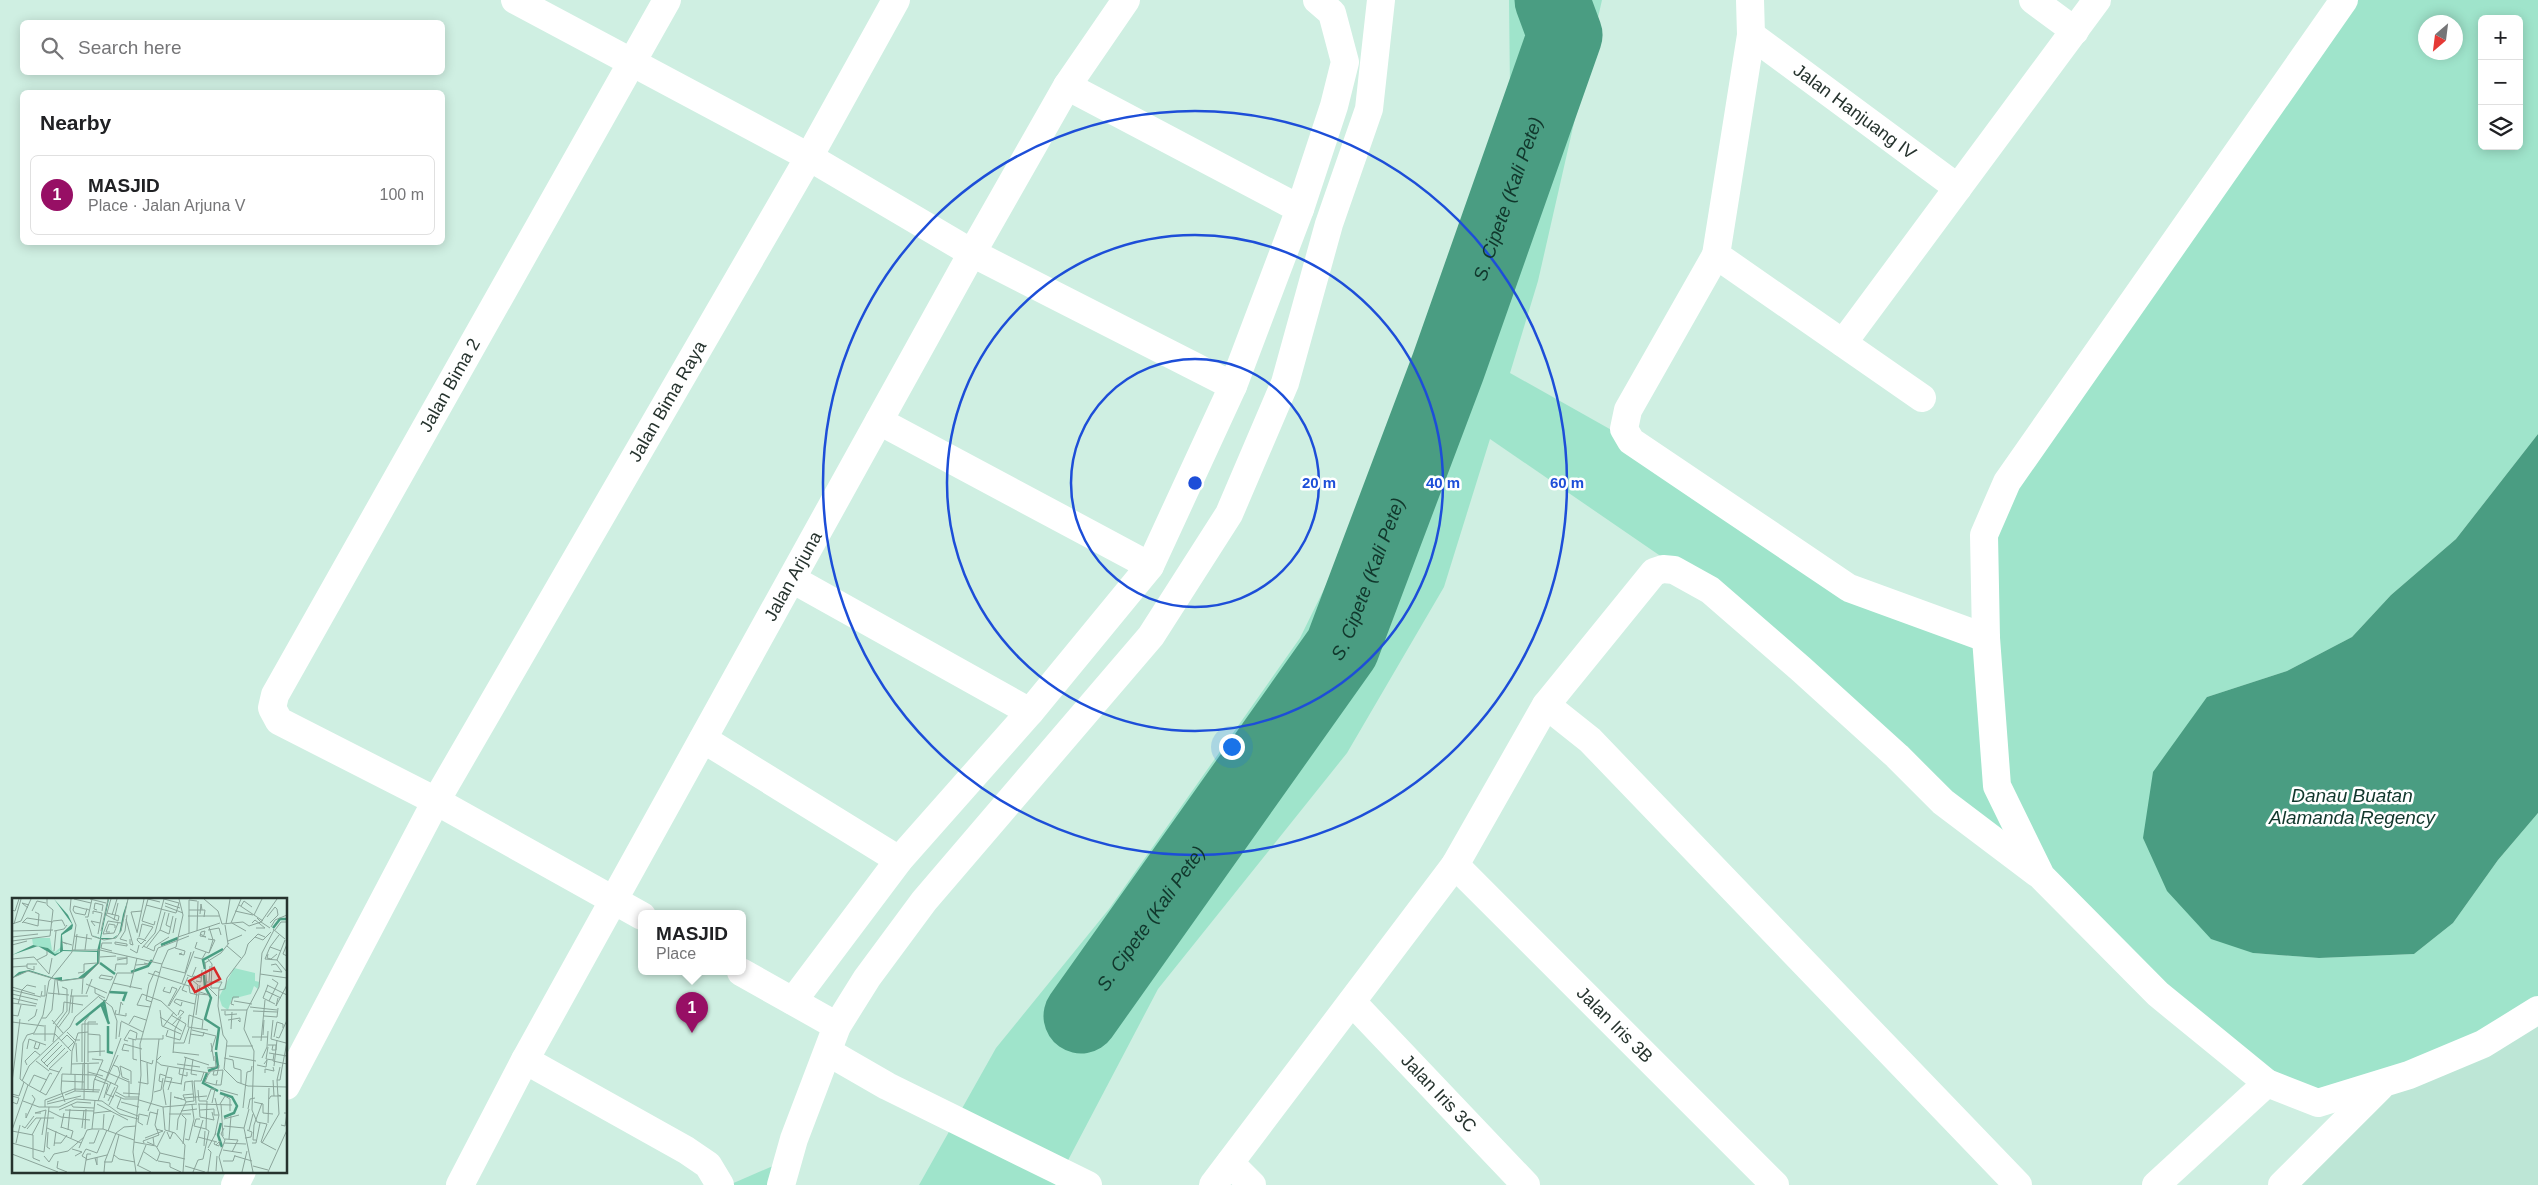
<!DOCTYPE html>
<html lang="en">
<head>
<meta charset="utf-8">
<style>
  :root { --surface:#fff; --page:#f2f2f2; --text:#202124; --muted:#757577; --line:#e0e0e0; --accent:#970f65 }
  body { margin:0; font-family:Arial,sans-serif; background:var(--page); color:var(--text) }
  .controls { position:absolute; right:15px; top:15px; display:grid; overflow:hidden; border-radius:8px; box-shadow:0 2px 12px #0003 }
  .controls button { width:45px; height:45px; display:grid; place-items:center; padding:0; border:0; border-bottom:1px solid var(--line); background:var(--surface); color:var(--text); font:25px sans-serif }
  .compass { position:absolute; left:2418px; top:15px; width:45px; height:45px; border-radius:50%; background:var(--surface); box-shadow:0 2px 12px #0003; rotate:208deg }
  .you { position:absolute; left:1231px; top:746px; width:18px; height:18px; margin:-12px; border:4px solid #fff; border-radius:50%; background:#1a73e8; box-shadow:0 0 0 8px #1a73e833 }
  .badge { display:grid; place-items:center; width:32px; height:32px; border-radius:50%; background:var(--accent); color:#fff; font-size:16px; font-weight:700 }
  .pin { position:absolute; translate:-50% -41px; filter:drop-shadow(0 1px 2px #0008) }
  .pin::after { content:''; position:absolute; top:26px; width:18px; height:15px; background:inherit; clip-path:polygon(0 0,100% 0,50% 100%) }
  .popup { position:absolute; left:638px; top:910px; width:108px; height:65px; box-sizing:border-box; display:grid; place-content:center; border-radius:8px; background:var(--surface); filter:drop-shadow(0 1px 4px #0005); font-size:16px; white-space:nowrap; color:var(--muted) }
  .popup b { font-size:19px; color:var(--text) }
  .popup::after { content:''; position:absolute; left:50%; top:100%; margin-left:-10px; border:10px solid transparent; border-top-color:var(--surface) }
  .list { margin:0; padding:0; list-style:none }
  h2 { display:flex; justify-content:space-between; align-items:center; height:65px; margin:0; padding:0 20px; font-size:21px }
  h2 small { font-size:16px; font-weight:400; color:var(--muted) }
  .list li { display:grid; grid-template-columns:32px 1fr auto; gap:15px; align-items:center; box-sizing:border-box; height:80px; margin:0 10px 10px; padding:0 10px; border:1px solid var(--line); border-radius:8px }
  .list b { display:block; font-size:19px; white-space:nowrap }
  .list p { margin:0; font-size:16px; white-space:nowrap; color:var(--muted) }
  .list em { font-size:16px; font-style:normal; color:var(--muted) }
  .icon { flex:none; width:28px; height:28px; fill:none; stroke:currentColor; stroke-width:2; stroke-linecap:round; stroke-linejoin:round }
  .map { position:relative; flex:none; width:2538px; height:1185px; overflow:hidden }
  .search { position:absolute; background:var(--surface); box-shadow:0 2px 12px #0003; left:20px; top:20px; width:425px; height:55px; display:flex; align-items:center; gap:12px; box-sizing:border-box; padding:0 18px; border-radius:8px; color:var(--muted); font-size:19px }
  .panel { position:absolute; background:var(--surface); box-shadow:0 2px 12px #0003; left:20px; top:90px; width:425px; height:155px; border-radius:8px }
  .map>svg:first-child { display:block }
  .built { fill:#bde6d6 }
  .green { fill:#9fe4cb; fill-rule:evenodd }
  .water { fill:#4a9d82 }
  .lines { fill:none; stroke-linecap:round; stroke-linejoin:round }
  .river { stroke:#4a9d82; stroke-width:75 }
  .minor { stroke:#fff; stroke-width:28 }
  .ring { fill:none; stroke:#1d4ed8; stroke-width:2.5 }
  .labels { text-anchor:middle; dominant-baseline:central; stroke-width:5; stroke-linejoin:round; paint-order:stroke }
  .street-label { font-size:18px; fill:#26332e; stroke:#fff }
  .water-label { font-size:19px; font-style:italic; fill:#11372c; stroke:#fff }
  .inset-river { fill:none; stroke:#4a9d82; stroke-width:2.5 }
  .inset-road { fill:none; stroke:#8ba49a; stroke-width:1 }
  .view { fill:#d62828; fill-opacity:0.15; stroke:#d62828; stroke-width:2.5 }
  .inset-edge { fill:none; stroke:#26332e; stroke-width:2.5 }
  .centre { fill:#1d4ed8; stroke:#fff; stroke-width:2.5 }
  .ring-label { font-size:15px; text-anchor:middle; font-weight:bold; fill:#1d4ed8; stroke:#fff; stroke-width:5; stroke-linejoin:round; paint-order:stroke }
</style>
</head>
<body>
<div class="map">
<svg width="2538" height="1185" viewBox="0 0 2538 1185">
  <rect width="100%" height="100%" fill="#cfefe2"/>
  <polygon class="built" points="2538,1010 2538,1185 2283,1185 2382,1085"/>
  <g class="green">
    <path d="M 1509,0 L 1602,0 L 1538,281 L 1510,373 L 1631,441 L 1849,588 L 1986,638 L 1984,535 L 2344,0 L 2538,0 L 2538,434 L 2456,539 L 2391,595 L 2352,637 L 2287,671 L 2207,697 L 2253,953 L 2319,958 L 2414,954 L 2453,923 L 2498,860 L 2538,813 L 2538,1009 L 2318,1103 L 2267,1083 L 1710,590 L 1490,439 L 1444,587 L 1347,753 L 1158,989 L 1055,1185 L 919,1185 L 996,1048 L 1109,909 L 1300,638 L 1391,453 L 1471,237 L 1510,90 ZM 2482,19 L 2519,19 L 2519,146 L 2482,146 ZM 2426,22 L 2456,22 L 2456,52 L 2426,52 Z"/>
    <polygon points="789,1159 781,1185 729,1185"/>
  </g>
  <polygon class="water" points="2538,434 2538,813 2498,860 2453,923 2414,954 2319,958 2253,953 2211,939 2167,891 2143,838 2153,772 2207,697 2287,671 2352,637 2391,595 2456,539"/>
  <g class="lines">
    <path class="river" id="s1" d="M 1081,1016 L 1342,648 L 1448,367 L 1565,35 L 1552,0"/>
    <g class="minor">
      <polyline points="515,0 809,157 972,253 1233,386"/>
      <polyline points="1750,0 1751,35 1716,255 1922,398"/>
      <polyline points="2033,0 2075,31"/>
      <polyline points="2344,0 2007,482 1984,535 1986,638 1997,786 2041,876 2158,994 2267,1083 2318,1103 2409,1075 2483,1044 2538,1010"/>
      <path id="s2" d="M 1751,35 L 1958,188"/>
      <polyline points="1067,86 1300,209"/>
      <polyline points="1716,255 1628,410 1624,429 1631,441 1849,588 1986,638"/>
      <polyline points="1843,343 2097,0"/>
      <polyline points="879,421 1150,566"/>
      <polyline points="792,579 1030,712"/>
      <polyline points="1546,705 1590,740 2018,1185"/>
      <polyline points="703,739 899,860"/>
      <path id="s3" d="M 1455,865 L 1775,1185"/>
      <path id="s4" d="M 642,916 L 436,801 L 279,721 L 272,708 L 275,695 L 667,0"/>
      <polyline points="741,972 837,1026"/>
      <polyline points="793,1001 899,860 1030,712 1150,566 1233,386 1300,209 1334,106 1345,62 1332,13 1317,0"/>
      <path id="s5" d="M 1352,1002 L 1526,1185"/>
      <polyline points="828,1052 887,1086 1088,1185"/>
      <polyline points="525,1060 686,1150 708,1165 720,1185"/>
      <path id="s6" d="M 286,1086 L 436,801 L 809,157 L 896,0"/>
      <polyline points="1230,1163 1252,1185"/>
      <polyline points="235,1185 242,1171"/>
      <path id="s7" d="M 460,1185 L 525,1060 L 972,253 L 1067,86 L 1126,0"/>
      <polyline points="781,1185 794,1139 837,1026 867,978 924,901 1151,636 1229,514 1285,383 1329,224 1369,109 1381,0"/>
      <polyline points="1213,1185 1455,865 1546,705 1654,572 1663,569 1674,570 1710,590 1801,669 1897,756 1943,802 2037,873"/>
      <polyline points="2156,1185 2267,1083"/>
      <polyline points="2282,1185 2380,1087"/>
    </g>
  </g>
  <g class="ring">
    <circle cx="1195" cy="483" r="124"/>
    <circle cx="1195" cy="483" r="248"/>
    <circle cx="1195" cy="483" r="372"/>
  </g>
  <g class="labels">
    <g class="street-label">
      <text stroke="none"><textPath href="#s2" startOffset="129">Jalan Hanjuang IV</textPath></text>
      <text stroke="none"><textPath href="#s4" startOffset="796">Jalan Bima 2</textPath></text>
      <text stroke="none"><textPath href="#s6" startOffset="784">Jalan Bima Raya</textPath></text>
      <text stroke="none"><textPath href="#s7" startOffset="694">Jalan Arjuna</textPath></text>
      <text stroke="none"><textPath href="#s3" startOffset="226">Jalan Iris 3B</textPath></text>
      <text stroke="none"><textPath href="#s5" startOffset="126">Jalan Iris 3C</textPath></text>
    </g>
    <g class="water-label">
      <text stroke="none"><textPath href="#s1" startOffset="930">S. Cipete (Kali Pete)</textPath></text>
      <text stroke="none"><textPath href="#s1" startOffset="525">S. Cipete (Kali Pete)</textPath></text>
      <text x="2352" y="795">Danau Buatan<tspan x="2352" dy="22">Alamanda Regency</tspan></text>
      <text stroke="none"><textPath href="#s1" startOffset="120">S. Cipete (Kali Pete)</textPath></text>
    </g>
  </g>
  <g transform="translate(12 898)">
    <rect width="275" height="275" fill="#cfefe2"/>
    <path d="M 20,40 L 38,40 L 40,52 L 43,54 L 49,49 L 49,52 L 43,56 L 36,50 L 21,47 ZM 222,70 L 243,75 L 243,83 L 248,84 L 246,91 L 242,88 L 239,96 L 220,101 L 216,112 L 210,108 L 207,99 Z" fill="#9fe4cb"/>
    <path d="M 42,1 L 56,17 L 61,27 L 60,31 L 50,37 L 51,52 L 85,53 L 88,41 L 80,37 L 88,40 L 94,11 L 96,2 L 97,1 L 89,40 L 101,40 L 107,36 L 111,16 L 116,1 L 109,33 L 104,39 L 101,41 L 89,41 L 87,65 L 72,80 L 49,83 L 16,73 L 0,80 L 7,74 L 17,72 L 42,80 L 50,79 L 50,82 L 66,80 L 85,65 L 85,54 L 51,53 L 43,58 L 26,48 L 0,57 L 21,47 L 36,50 L 43,56 L 48,54 L 49,36 L 60,26 Z" fill="#4a9d82"/>
    <path class="inset-river" d="M 261,30 L 268,21 L 275,21M 149,47 L 166,40M 88,65 L 103,76M 193,71 L 191,62 L 211,51M 119,74 L 136,68 L 140,62M 192,77 L 193,89 L 199,100 L 193,121 L 207,130 L 204,152M 97,94 L 114,95 L 111,103M 93,102 L 90,108 L 97,126M 92,104 L 96,124M 64,127 L 91,105M 96,128 L 96,154 L 101,155M 196,173 L 206,169 L 204,154M 195,175 L 191,185 L 206,193M 208,195 L 220,199 L 225,208 L 222,215 L 212,219M 209,225 L 206,237 L 210,249"/>
    <path class="inset-road" d="M 62,1 L 79,5M 78,1 L 94,5M 152,1 L 167,5M 192,1 L 206,13 L 210,26 L 231,24 L 237,28 L 249,24 L 258,30M 153,5 L 168,10M 134,7 L 164,15 L 167,5M 227,7 L 251,23M 153,8 L 171,15M 229,8 L 232,3 L 240,9M 16,10 L 10,5 L 17,7M 75,11 L 73,17 L 63,15 L 61,12 L 62,8 L 73,11 L 75,11 L 77,12M 0,12 L 3,13 L 7,1M 85,12 L 82,11 L 83,5 L 91,7 L 90,13M 177,12 L 193,12 L 192,19M 20,13 L 25,3 L 34,5M 223,13 L 241,17M 153,14 L 148,32 L 157,36M 95,15 L 107,18 L 106,23 L 94,17 L 95,15 L 98,4 L 99,1M 157,15 L 154,27 L 158,29M 81,16 L 81,13 L 90,15 L 86,36M 188,16 L 189,6 L 190,12M 100,17 L 105,1M 115,17 L 113,33 L 108,41 L 115,43M 242,17 L 250,1M 176,18 L 207,18M 73,19 L 76,19 L 80,1M 255,19 L 263,9 L 265,11 L 266,17 L 258,25M 245,20 L 249,24 L 265,1M 75,21 L 80,38 L 92,42 L 104,40 L 109,33 L 116,1M 114,21 L 121,47 L 118,46 L 118,41M 102,22 L 106,5M 41,23 L 50,22 L 53,28M 143,23 L 142,27 L 130,23 L 136,1 L 148,4M 11,24 L 26,28 L 27,16 L 23,14M 10,25 L 15,20 L 41,24M 106,25 L 102,35 L 91,36 L 96,23 L 109,25M 219,25 L 229,1M 220,25 L 234,33M 240,25 L 243,22 L 253,30 L 244,30M 0,26 L 9,23 L 19,1M 2,26 L 9,1M 214,26 L 218,1M 213,27 L 216,46M 83,28 L 79,23 L 88,25M 259,29 L 263,22 L 275,17M 261,31 L 273,41M 196,32 L 207,30 L 209,37M 263,32 L 269,24 L 275,24M 0,33 L 41,32M 42,33 L 52,31 L 55,27M 89,33 L 96,1M 185,33 L 186,3M 98,34 L 94,34 L 97,26 L 103,27 L 103,30M 125,34 L 119,14 L 130,13M 125,35 L 132,1M 161,35 L 164,20M 177,35 L 177,2 L 185,3M 157,36 L 161,18M 188,36 L 194,39 L 188,38 L 189,34 L 193,33 L 192,37M 267,37 L 258,49 L 269,53M 62,38 L 80,41M 0,39 L 26,36M 127,39 L 130,26 L 141,29 L 133,41M 166,39 L 208,25M 243,39 L 251,42 L 259,34M 196,41 L 203,42 L 197,55M 133,42 L 129,46 L 125,42 L 126,40 L 133,42 L 134,43M 273,42 L 265,62 L 275,74M 0,43 L 38,38 L 41,12 L 35,7 L 35,1M 216,43 L 230,37M 103,44 L 115,46 L 115,48 L 103,46 ZM 185,44 L 183,50 L 197,55 L 201,42 L 197,29M 100,45 L 90,45 L 89,50 L 100,53M 55,46 L 50,44 L 60,47M 275,46 L 271,56 L 275,58M 0,47 L 15,43M 131,48 L 142,53 L 143,48 L 157,39M 215,48 L 229,60M 135,49 L 148,32M 258,49 L 253,61 L 265,62M 130,50 L 143,35 L 152,1M 163,50 L 173,53 L 172,57 L 167,56 L 170,55M 118,51 L 125,55 L 127,47M 60,52 L 88,52 L 150,66M 63,52 L 65,36M 73,52 L 75,36M 42,53 L 44,33M 256,56 L 255,60 L 259,61 L 265,56M 88,59 L 104,58M 182,59 L 190,61 L 194,54M 0,61 L 22,59 L 37,76M 196,61 L 200,66 L 199,90 L 207,90 L 206,108 L 211,137 L 215,143 L 212,171 L 225,184 L 236,188 L 275,189M 25,62 L 35,57 L 35,53M 105,62 L 115,60 L 105,60M 140,64 L 146,50 L 177,38M 124,67 L 136,66 L 132,65M 259,67 L 264,66 L 270,74 L 261,73M 22,68 L 22,72 L 15,70 L 15,66 L 25,66M 0,69 L 15,68M 150,69 L 173,75M 103,73 L 104,66 L 115,66 L 115,58M 66,75 L 72,74 L 72,66 L 85,65M 136,75 L 177,88M 173,75 L 179,54M 37,76 L 40,60M 248,76 L 275,80M 89,77 L 101,79 L 99,82 L 87,80 ZM 175,77 L 180,79 L 184,69M 0,80 L 16,73 L 49,83 L 72,80 L 87,65 L 87,52M 45,82 L 47,97M 184,83 L 189,84 L 190,72M 197,83 L 198,68M 194,84 L 210,84 L 207,90M 101,85 L 130,91M 170,85 L 182,53M 74,86 L 95,95M 255,87 L 275,97M 256,87 L 251,100 L 263,106M 0,89 L 23,96M 153,89 L 151,93 L 158,95 L 160,89 L 165,91M 83,90 L 83,95 L 93,100M 118,90 L 125,60M 0,92 L 29,99M 207,92 L 213,91 L 215,80 L 233,56 L 236,46 L 246,36 L 253,39M 30,93 L 29,98 L 33,98 L 33,87M 254,93 L 269,100M 175,94 L 170,92 L 176,79M 36,95 L 57,97M 0,96 L 26,102M 70,96 L 71,81M 74,96 L 80,81M 130,96 L 149,103 L 165,118M 130,96 L 125,107 L 138,109M 187,96 L 197,97 L 188,94M 186,97 L 178,95 L 177,88 L 182,78 L 190,80M 58,98 L 76,98M 205,98 L 195,88 L 193,65 L 209,55 L 217,45M 87,99 L 100,109 L 105,123M 0,100 L 25,106M 266,100 L 264,108 L 275,87M 94,103 L 105,75 L 121,75M 222,103 L 240,106M 257,103 L 266,85 L 260,81M 140,104 L 134,102 L 137,86 L 143,73 L 148,75M 170,104 L 169,108 L 162,104 L 164,101 L 183,106M 0,105 L 24,108M 6,106 L 10,92 L 15,87 L 24,89M 222,107 L 219,106 L 221,99 L 227,99M 156,108 L 165,91M 157,108 L 169,88M 238,109 L 265,112M 104,112 L 103,116 L 114,118 L 114,115M 148,112 L 150,128 L 169,136M 209,112 L 235,112M 213,113 L 213,117 L 225,116M 241,113 L 265,114M 60,115 L 61,98M 107,116 L 109,104 L 111,107M 0,117 L 6,118 L 9,107M 159,117 L 174,126M 184,117 L 188,87M 252,118 L 265,119 L 266,110M 148,119 L 170,133M 30,120 L 34,120 L 40,112 L 43,82M 40,122 L 51,135M 216,122 L 228,120 L 228,124 L 226,122M 16,123 L 23,118 L 25,111M 109,123 L 131,134M 0,124 L 32,128M 41,126 L 51,114 L 52,104 L 71,107M 117,126 L 122,118 L 134,122M 160,127 L 172,114 L 168,112 L 166,117M 151,129 L 162,114M 46,130 L 57,115 L 60,91M 190,131 L 191,122 L 177,117 L 176,129 L 196,132M 219,131 L 220,114M 156,132 L 154,138 L 168,142 L 174,126M 180,132 L 204,138M 55,134 L 63,142 L 68,142M 21,136 L 43,136 L 59,153M 76,136 L 88,137 L 88,158M 178,136 L 191,138 L 192,134M 251,137 L 252,122M 107,139 L 109,124M 240,139 L 256,139M 262,139 L 265,124 L 271,126 L 271,130M 264,139 L 267,140 L 275,122M 104,141 L 105,123M 121,141 L 121,161 L 125,162M 125,141 L 151,141 L 151,137M 259,141 L 261,122M 259,141 L 274,145M 33,143 L 33,127M 49,143 L 55,137 L 62,144 L 56,150M 116,143 L 112,142 L 118,132 L 125,135 L 124,142 L 116,140M 249,143 L 253,102M 24,144 L 22,150 L 26,151 L 28,145M 41,144 L 44,128 L 55,113 L 55,91 L 50,89M 64,145 L 65,164M 162,145 L 172,145 L 177,130M 199,145 L 202,163M 177,146 L 186,87 L 180,82M 256,147 L 264,147 L 264,152 L 260,152 L 261,147M 215,148 L 241,148M 256,149 L 254,161 L 261,162M 15,151 L 17,141 L 34,147M 117,153 L 110,152 L 112,146 L 130,151M 76,154 L 93,153M 161,154 L 187,157M 199,154 L 204,138M 161,155 L 163,131 L 169,119M 257,155 L 275,158M 262,156 L 261,163 L 275,166M 149,158 L 144,163 L 149,167 L 197,175M 217,158 L 244,163M 172,159 L 197,167M 212,160 L 221,162 L 222,170 L 229,172 L 229,185M 250,160 L 255,149 L 256,133M 80,161 L 91,162 L 82,183 L 81,194M 181,161 L 179,176 L 185,177M 128,162 L 140,166 L 141,162M 24,163 L 37,173M 70,164 L 70,126 L 86,126M 76,164 L 76,124 L 84,124M 32,165 L 50,147M 59,166 L 87,165M 165,166 L 188,169M 15,167 L 13,163 L 23,153 L 28,157M 101,167 L 106,169 L 108,176 L 103,186M 245,167 L 254,169 L 255,162 L 252,166M 35,168 L 53,150M 262,168 L 265,142M 36,169 L 29,162 L 47,144M 168,170 L 167,176 L 175,178 L 175,174M 195,170 L 204,169 L 203,158M 270,170 L 275,144M 87,171 L 117,184M 202,173 L 201,177 L 205,177 L 207,167M 47,174 L 37,171 L 56,153M 76,174 L 91,178M 253,175 L 253,171 L 262,173 L 261,169M 50,176 L 82,177 L 106,188 L 97,207M 50,176 L 49,192 L 53,204M 59,176 L 60,153 L 66,135 L 76,134M 63,176 L 63,193M 154,179 L 160,180 L 156,192M 82,181 L 96,186 L 92,200M 94,182 L 106,157M 117,182 L 110,179 L 108,168 L 119,173 L 119,186M 205,182 L 204,187 L 209,187 L 211,172M 261,182 L 262,198M 265,182 L 268,182 L 270,170M 10,183 L 17,168 L 58,129 L 63,119 L 88,97M 50,183 L 72,184M 153,183 L 170,186M 0,184 L 8,121M 99,184 L 94,196 L 102,199M 126,184 L 136,186 L 135,165M 150,184 L 147,183 L 148,176 L 154,178M 169,186 L 174,159M 16,187 L 34,197 L 50,169M 17,187 L 22,177 L 35,182M 204,187 L 193,184 L 196,177 L 199,173 L 211,172M 70,191 L 71,166M 76,191 L 76,166M 186,192 L 187,203 L 195,203 L 194,231M 208,192 L 226,197M 172,193 L 173,184 L 181,183M 28,194 L 38,175 L 40,176M 104,194 L 113,199 L 127,199M 142,194 L 149,192 L 151,180M 111,195 L 128,196M 0,196 L 7,198 L 12,184M 53,197 L 63,193 L 87,194M 103,197 L 112,201 L 127,201M 0,198 L 7,200 L 5,206 L 0,204M 117,199 L 117,183M 109,200 L 105,210 L 126,218M 172,200 L 195,198M 72,201 L 73,123 L 77,118M 170,201 L 162,199 L 173,202M 257,201 L 259,198 L 269,198 L 266,197M 127,202 L 151,209 L 185,206M 195,202 L 199,191 L 203,191 L 200,205M 11,203 L 27,209 L 47,209 L 64,201 L 90,203 L 108,216 L 126,221M 86,203 L 109,140M 96,203 L 103,189M 35,204 L 51,198M 109,204 L 127,209M 174,204 L 182,203 L 180,183M 242,204 L 251,206 L 251,215 L 261,216M 184,205 L 182,183 L 189,183 L 192,174M 35,206 L 69,198M 59,206 L 61,209 L 82,210M 85,206 L 116,222M 186,206 L 220,207M 187,206 L 188,219 L 202,222 L 200,214M 208,206 L 213,198 L 218,201 L 218,213M 209,206 L 211,238M 154,207 L 151,190 L 156,169M 33,209 L 33,202 L 62,191 L 88,192M 151,209 L 153,232 L 163,235 L 173,247 L 171,274M 231,210 L 235,174 L 239,173 L 240,168M 236,211 L 238,201 L 243,200M 237,211 L 232,230 L 241,274M 47,212 L 65,204 L 79,205M 53,212 L 82,213M 188,212 L 202,211 L 202,217 L 207,217M 37,213 L 49,219 L 78,222M 136,213 L 140,202 L 147,141M 169,213 L 185,211M 14,215 L 14,220 L 23,201 L 20,197M 29,215 L 23,215 L 34,212M 82,215 L 99,213M 157,216 L 179,216M 170,217 L 174,221 L 171,246M 188,221 L 184,221 L 182,228 L 194,231M 212,221 L 227,217M 256,225 L 257,190M 255,226 L 245,224 L 240,212 L 242,153 L 232,131 L 235,112 L 247,89 L 250,55 L 262,32M 255,226 L 249,244 L 264,252M 131,227 L 126,224 L 127,216 L 136,218M 135,227 L 138,214 L 146,216M 269,227 L 273,228 L 275,215 L 272,215M 10,228 L 13,230 L 22,218M 212,228 L 232,230M 49,229 L 61,233 L 59,240M 35,230 L 69,245M 49,230 L 52,215M 70,230 L 72,212M 15,231 L 24,220 L 42,220M 73,231 L 74,211M 80,231 L 91,231 L 122,242M 80,231 L 83,202M 91,231 L 92,216M 0,232 L 16,187 L 8,181 L 11,145 L 15,137 L 22,135 L 31,117 L 37,83 L 60,54 L 64,27 L 58,12 L 59,1M 56,232 L 58,211M 165,232 L 166,221 L 174,204 L 171,197 L 181,196M 237,232 L 241,216M 0,233 L 21,237M 96,233 L 102,217M 157,233 L 159,194M 36,234 L 35,249 L 38,251M 155,234 L 158,241 L 161,234M 20,237 L 29,220M 21,237 L 21,260 L 28,263M 30,237 L 34,212M 203,237 L 207,217 L 203,200M 186,239 L 191,222M 133,240 L 151,233 L 144,231M 233,240 L 239,239 L 240,234 L 235,232M 173,241 L 177,242 L 182,221 L 180,207M 213,241 L 226,242 L 220,254M 217,241 L 219,218M 244,242 L 241,242 L 242,227 L 250,205M 122,244 L 144,248 L 148,255 L 173,261M 135,244 L 142,247 L 141,239M 203,244 L 202,246 L 204,247 L 207,248 L 208,243 L 204,247M 0,245 L 32,254M 4,245 L 8,227M 42,245 L 49,245 L 55,237M 77,245 L 82,245 L 87,232M 132,245 L 131,243 L 147,237 L 143,227 L 146,211M 184,245 L 186,239 L 205,244M 212,245 L 234,246M 240,245 L 244,245 L 248,225M 250,245 L 267,216 L 265,182 L 268,169M 42,248 L 44,233M 192,248 L 193,233M 145,249 L 153,233M 67,250 L 75,232 L 80,231M 196,250 L 204,235M 60,251 L 70,254 L 63,258M 196,251 L 199,254 L 196,274M 211,252 L 230,255M 32,254 L 37,209M 132,254 L 145,263 L 148,255M 0,256 L 46,274M 102,257 L 107,261 L 123,264M 32,258 L 37,264 L 42,256 L 56,253 L 72,239M 223,258 L 240,263M 83,260 L 85,267 L 85,259M 75,261 L 70,258 L 74,251 L 85,255 L 95,232M 74,262 L 95,257M 46,263 L 45,270 L 55,274M 146,263 L 158,265 L 158,269 L 169,274M 211,263 L 221,263 L 223,257M 92,264 L 100,264 L 107,237M 125,267 L 139,274M 126,267 L 134,247M 173,268 L 193,274M 241,268 L 256,272M 204,273 L 205,258M 72,274 L 75,256 L 79,256M 92,274 L 93,263 L 104,235 L 112,229 L 124,228M 124,274 L 121,254 L 129,177 L 128,146 L 150,66 L 156,52 L 164,49 L 171,17 L 167,1M 181,274 L 186,262 L 191,261 L 197,233 L 194,231M 211,274 L 207,259 L 213,242 L 209,236 L 212,230M 230,274 L 235,253M 256,274 L 275,232"/>
    <path class="view" d="M 202,70 L 208,81 L 183,94 L 177,83 Z"/>
    <rect width="275" height="275" class="inset-edge"/>
  </g>
  <circle cx="1195" cy="483" r="8" class="centre"/>
  <g class="ring-label">
    <text x="1319" y="488">20 m</text>
    <text x="1443" y="488">40 m</text>
    <text x="1567" y="488">60 m</text>
  </g>
</svg>
<div class="controls">
<button>+</button>
<button>−</button>
<button><svg class="icon" aria-label="layers" viewBox="0 0 24 24"><path d="M12 4l9 5-9 5-9-5zM3 14l9 5 9-5"/></svg></button>
</div>
<svg class="compass" viewBox="-18 -18 36 36"><path d="M0-13l5 13h-10z" fill="#e53935"/><path d="M0 13l5-13h-10z" fill="#757577"/></svg>
<div class="you"></div>
<div class="pin badge" style="left:692px;top:1033px">1</div>
<div class="popup"><b>MASJID</b>Place</div>
<div class="search"><svg class="icon" aria-label="search" viewBox="0 0 24 24"><circle cx="10" cy="10" r="6"/><path d="M15 15l6 6"/></svg>Search here</div>
<section class="panel">
<h2>Nearby<small></small></h2>
<ul class="list">
<li><span class="badge">1</span><div><b>MASJID</b><p>Place · Jalan Arjuna V</p></div><em>100 m</em></li>
</ul>
</section>
</div>
</body>
</html>
